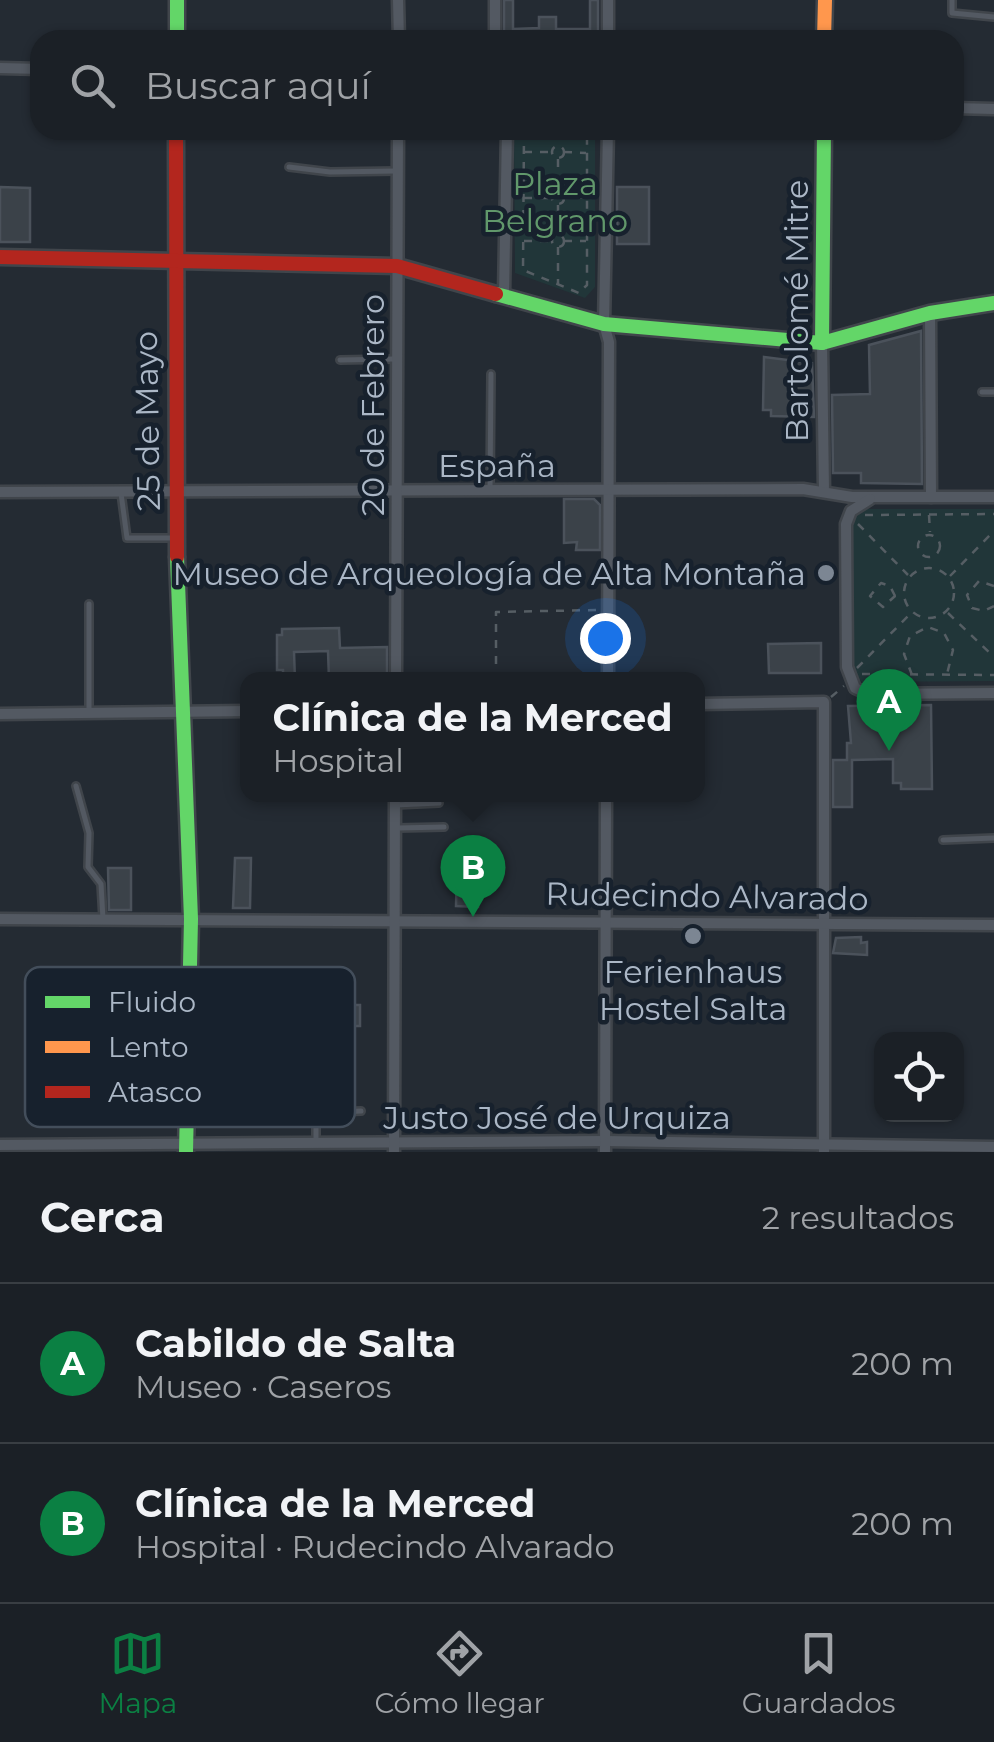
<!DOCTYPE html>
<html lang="es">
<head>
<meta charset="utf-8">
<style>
  :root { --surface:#1b2026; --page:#282d32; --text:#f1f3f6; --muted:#a0a3a7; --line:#393e43; --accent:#0b8043 }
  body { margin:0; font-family:Montserrat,sans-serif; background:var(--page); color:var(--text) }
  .controls { position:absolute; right:30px; bottom:30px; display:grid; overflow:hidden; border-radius:20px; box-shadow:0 2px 8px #0004 }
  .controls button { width:90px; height:90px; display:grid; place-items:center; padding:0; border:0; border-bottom:2px solid var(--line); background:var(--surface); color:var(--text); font:50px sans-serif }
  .you { position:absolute; left:605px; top:638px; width:35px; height:35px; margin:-25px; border:8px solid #fff; border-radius:50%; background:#1a73e8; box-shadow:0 0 0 15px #1a73e833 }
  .badge { display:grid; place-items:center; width:65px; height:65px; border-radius:50%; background:var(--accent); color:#fff; font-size:32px; font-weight:700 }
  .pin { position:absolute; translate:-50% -82px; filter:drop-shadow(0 2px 5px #0008) }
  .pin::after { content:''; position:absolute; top:52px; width:35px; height:30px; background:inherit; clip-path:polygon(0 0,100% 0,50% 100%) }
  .popup { position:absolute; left:240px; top:672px; width:465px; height:130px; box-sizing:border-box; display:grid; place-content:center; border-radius:20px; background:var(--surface); filter:drop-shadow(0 2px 8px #0005); font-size:32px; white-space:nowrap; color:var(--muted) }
  .popup b { font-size:38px; color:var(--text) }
  .popup::after { content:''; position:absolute; left:50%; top:100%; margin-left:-20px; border:20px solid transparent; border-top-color:var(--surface) }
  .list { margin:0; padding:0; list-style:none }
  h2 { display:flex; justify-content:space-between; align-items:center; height:130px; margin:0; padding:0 40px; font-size:42px }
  h2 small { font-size:32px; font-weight:400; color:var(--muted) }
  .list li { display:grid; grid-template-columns:65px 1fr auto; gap:30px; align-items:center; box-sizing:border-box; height:160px; padding:0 40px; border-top:2px solid var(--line) }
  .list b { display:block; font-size:38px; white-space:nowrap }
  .list p { margin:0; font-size:32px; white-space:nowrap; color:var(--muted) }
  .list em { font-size:32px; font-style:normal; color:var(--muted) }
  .icon { flex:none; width:55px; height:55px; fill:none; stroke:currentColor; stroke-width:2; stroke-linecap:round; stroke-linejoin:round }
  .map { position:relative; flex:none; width:994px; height:1152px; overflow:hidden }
  .search { position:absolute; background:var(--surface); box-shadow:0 2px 8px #0004; left:30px; right:30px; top:30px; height:110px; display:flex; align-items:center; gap:25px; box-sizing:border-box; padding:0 35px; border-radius:30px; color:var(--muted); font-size:38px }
  .sheet { height:450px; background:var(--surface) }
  nav { display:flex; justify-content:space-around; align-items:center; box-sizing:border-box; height:140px; border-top:2px solid var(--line); background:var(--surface); font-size:28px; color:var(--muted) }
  nav a { display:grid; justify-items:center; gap:5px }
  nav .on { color:var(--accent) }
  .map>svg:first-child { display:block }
  .green { fill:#213639 }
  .building { fill:#3b4249; stroke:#4b525b; stroke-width:2.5 }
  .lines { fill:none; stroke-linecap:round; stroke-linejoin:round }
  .lane-casing { stroke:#40454b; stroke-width:10 }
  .street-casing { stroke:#40454b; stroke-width:15 }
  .fast-casing { stroke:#40454b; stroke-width:19 }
  .slow-casing { stroke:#40454b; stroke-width:19 }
  .jam-casing { stroke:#40454b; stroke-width:19 }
  .path { stroke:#565e64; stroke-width:2.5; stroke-dasharray:8 8; stroke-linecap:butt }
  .lane { stroke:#535962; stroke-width:5 }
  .street { stroke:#535962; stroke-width:10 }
  .fast { stroke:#63d668; stroke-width:14 }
  .slow { stroke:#ff974d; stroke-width:14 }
  .jam { stroke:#b3261e; stroke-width:14 }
  .poi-dot { fill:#7c8693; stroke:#17212d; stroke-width:4 }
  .labels { text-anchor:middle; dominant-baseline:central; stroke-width:9; stroke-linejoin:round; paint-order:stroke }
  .park-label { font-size:32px; fill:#61986b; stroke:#17212d }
  .street-label { font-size:32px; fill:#abb7c6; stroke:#17212d }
  .poi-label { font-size:32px; fill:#abb7c6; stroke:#17212d; text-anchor:end }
  .key { fill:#17212d; stroke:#434e5b; stroke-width:2.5 }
  .key-label { font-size:28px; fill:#abb7c6 }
</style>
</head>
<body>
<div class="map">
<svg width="994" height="1152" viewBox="0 0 994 1152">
  <rect width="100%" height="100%" fill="#242b33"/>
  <g class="green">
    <polygon points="514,130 595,130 595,287 585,298 515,273"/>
    <polygon points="857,509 994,509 994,681 862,682 852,671 851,522"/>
  </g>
  <g class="building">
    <polygon points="504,0 513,0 513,29 539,28 539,17 556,17 556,29 590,29 590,0 598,0 598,40 504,40"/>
    <polygon points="0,187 30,188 30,242 0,242"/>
    <rect x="617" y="187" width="32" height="57"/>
    <polygon points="921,331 922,484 861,483 861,473 833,473 832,395 870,394 869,345"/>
    <polygon points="764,357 812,363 814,417 771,416 771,410 763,410"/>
    <polygon points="564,499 594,499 600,505 600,550 576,550 577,542 564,543"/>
    <polygon points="339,628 340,648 387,647 387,680 329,680 328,651 294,652 295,680 283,680 283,670 277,670 277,635 282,635 282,629"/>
    <polygon points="821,643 821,673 769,673 768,644"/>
    <polygon points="931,705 932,789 901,789 901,783 893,783 893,759 852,760 852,807 833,807 833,760 847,760 847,743 851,743 848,706"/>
    <polygon points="235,858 251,858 250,908 233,908"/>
    <polygon points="457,867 479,868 478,907 456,906"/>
    <polygon points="108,868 131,868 131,910 109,910"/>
    <polygon points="861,937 861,943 867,942 867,955 833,953 836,938"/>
    <rect x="308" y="1005" width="52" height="21"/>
  </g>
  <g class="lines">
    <defs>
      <g id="lane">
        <polyline points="952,0 952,13 994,17"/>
        <polyline points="289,167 330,172 396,171"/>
        <polyline points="340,360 394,359"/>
        <polyline points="982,392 994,392"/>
        <polyline points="490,490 491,374"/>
        <polyline points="121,493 127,538 172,538"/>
        <polyline points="89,710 89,604"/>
        <polyline points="76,786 89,833 88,867 101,884 103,919"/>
        <polyline points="395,805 439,803"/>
        <polyline points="398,828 444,827"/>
        <polyline points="943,840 994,838"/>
        <polyline points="316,1142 316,1113 361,1111"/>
      </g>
      <g id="street">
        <polyline points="398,0 399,40"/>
        <polyline points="495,0 495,40"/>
        <polyline points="608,40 608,0"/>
        <polyline points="0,68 40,69"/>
        <polyline points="954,108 994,109"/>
        <polyline points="608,130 604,324 609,342 608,680"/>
        <polyline points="504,294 507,130"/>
        <polyline points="930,313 931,497"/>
        <polyline points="822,343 824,491"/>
        <polyline points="0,492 803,489 852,497 994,497"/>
        <polyline points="870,499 851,511 846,524 847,667 855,688 868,694 994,693"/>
        <polyline points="396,680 398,130"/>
        <polyline points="698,704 824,702 824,1152"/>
        <polyline points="0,714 248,711"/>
        <polyline points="0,919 994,925"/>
        <polyline points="0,1145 605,1141 994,1147"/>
        <polyline points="394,1152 395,794"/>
        <polyline points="605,1152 606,794"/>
      </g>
      <g id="fast">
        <polyline points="177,0 177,40"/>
        <polyline points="496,294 604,324 822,343 930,313 994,303"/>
        <polyline points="822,343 824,130"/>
        <polyline points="177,557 191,919 186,1152"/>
      </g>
      <polyline id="slow" points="824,40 825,0"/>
      <g id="jam">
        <polyline points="176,130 177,557"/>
        <polyline points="0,257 397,266 496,294"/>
      </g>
    </defs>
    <use href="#lane" class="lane-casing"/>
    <use href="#street" class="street-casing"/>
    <use href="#fast" class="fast-casing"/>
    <use href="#slow" class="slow-casing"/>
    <use href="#jam" class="jam-casing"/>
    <g class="path">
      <polyline points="524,130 523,270 579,293 587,285 587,130"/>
      <polyline points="557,130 558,143"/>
      <circle cx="558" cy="152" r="6"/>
      <polyline points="524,152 550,152"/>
      <polyline points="564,152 586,153"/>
      <polyline points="558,159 558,191"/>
      <circle cx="558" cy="198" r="6"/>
      <polyline points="524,198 551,198"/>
      <polyline points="564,198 586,197"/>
      <polyline points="558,205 558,232"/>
      <circle cx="558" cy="241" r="6"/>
      <polyline points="524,241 551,241"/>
      <polyline points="564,241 586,241"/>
      <polyline points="558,247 558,285"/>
      <polyline points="865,515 994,514"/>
      <polyline points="929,515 930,532"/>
      <polyline points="858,524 908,575"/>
      <circle cx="929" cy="546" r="11"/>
      <circle cx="929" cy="593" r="25"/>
      <polyline points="950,576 994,531"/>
      <polyline points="994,586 979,581 967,595 972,608 984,611 994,606"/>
      <polyline points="895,596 890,586 881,583 870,596 883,607 895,596 903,596"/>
      <polyline points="948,613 994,657"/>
      <polyline points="857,668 911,613"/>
      <polyline points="862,674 994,675"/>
      <polyline points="912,675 904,654 910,636 928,627 944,633 953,650 947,674"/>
      <polyline points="496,680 496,612 596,610"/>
      <polyline points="831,697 844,686"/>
    </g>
    <use href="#lane" class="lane"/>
    <use href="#street" class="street"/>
    <use href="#fast" class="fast"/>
    <use href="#slow" class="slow"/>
    <use href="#jam" class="jam"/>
  </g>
  <g class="poi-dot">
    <circle cx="826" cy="573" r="10"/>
    <circle cx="693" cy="936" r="10"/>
  </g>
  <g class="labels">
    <g class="park-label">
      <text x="555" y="183">Plaza<tspan x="555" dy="37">Belgrano</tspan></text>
    </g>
    <g class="street-label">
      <text transform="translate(796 311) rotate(-90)">Bartolomé Mitre</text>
      <text transform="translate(372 405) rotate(-90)">20 de Febrero</text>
      <text transform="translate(147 421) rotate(-91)">25 de Mayo</text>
      <text x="497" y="465">España</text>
      <text transform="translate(707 896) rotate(1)">Rudecindo Alvarado</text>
      <text x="557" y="1117">Justo José de Urquiza</text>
    </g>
    <g class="poi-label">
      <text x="806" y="573">Museo de Arqueología de Alta Montaña</text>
      <text x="693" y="971" text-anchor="middle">Ferienhaus<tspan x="693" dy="37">Hostel Salta</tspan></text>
    </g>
  </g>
  <rect x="25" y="967" width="330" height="160" rx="15" class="key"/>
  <rect x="45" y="996" width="45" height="12" fill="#63d668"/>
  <rect x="45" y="1041" width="45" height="12" fill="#ff974d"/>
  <rect x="45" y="1086" width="45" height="12" fill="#b3261e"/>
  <g class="key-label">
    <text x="108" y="1012">Fluido</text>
    <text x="108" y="1057">Lento</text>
    <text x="108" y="1102">Atasco</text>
  </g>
</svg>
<div class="controls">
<button><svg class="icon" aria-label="locate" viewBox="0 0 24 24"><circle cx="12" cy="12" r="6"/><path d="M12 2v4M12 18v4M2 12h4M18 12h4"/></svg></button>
</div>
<div class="you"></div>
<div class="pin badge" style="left:889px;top:751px">A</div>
<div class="pin badge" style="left:473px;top:917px">B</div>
<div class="popup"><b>Clínica de la Merced</b>Hospital</div>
<div class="search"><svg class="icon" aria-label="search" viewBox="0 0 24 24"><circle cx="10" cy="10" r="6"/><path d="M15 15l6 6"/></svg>Buscar aquí</div>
</div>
<section class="sheet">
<h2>Cerca<small>2 resultados</small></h2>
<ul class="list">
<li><span class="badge">A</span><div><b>Cabildo de Salta</b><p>Museo · Caseros</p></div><em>200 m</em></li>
<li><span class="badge">B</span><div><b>Clínica de la Merced</b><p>Hospital · Rudecindo Alvarado</p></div><em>200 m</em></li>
</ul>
</section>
<nav>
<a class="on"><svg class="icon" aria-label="map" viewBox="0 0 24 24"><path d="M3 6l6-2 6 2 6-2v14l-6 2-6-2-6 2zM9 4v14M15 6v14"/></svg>Mapa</a>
<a><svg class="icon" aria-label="directions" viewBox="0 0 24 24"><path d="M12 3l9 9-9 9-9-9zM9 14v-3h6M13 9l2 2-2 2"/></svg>Cómo llegar</a>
<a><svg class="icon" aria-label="saved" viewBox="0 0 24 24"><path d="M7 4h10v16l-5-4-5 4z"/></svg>Guardados</a>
</nav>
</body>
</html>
